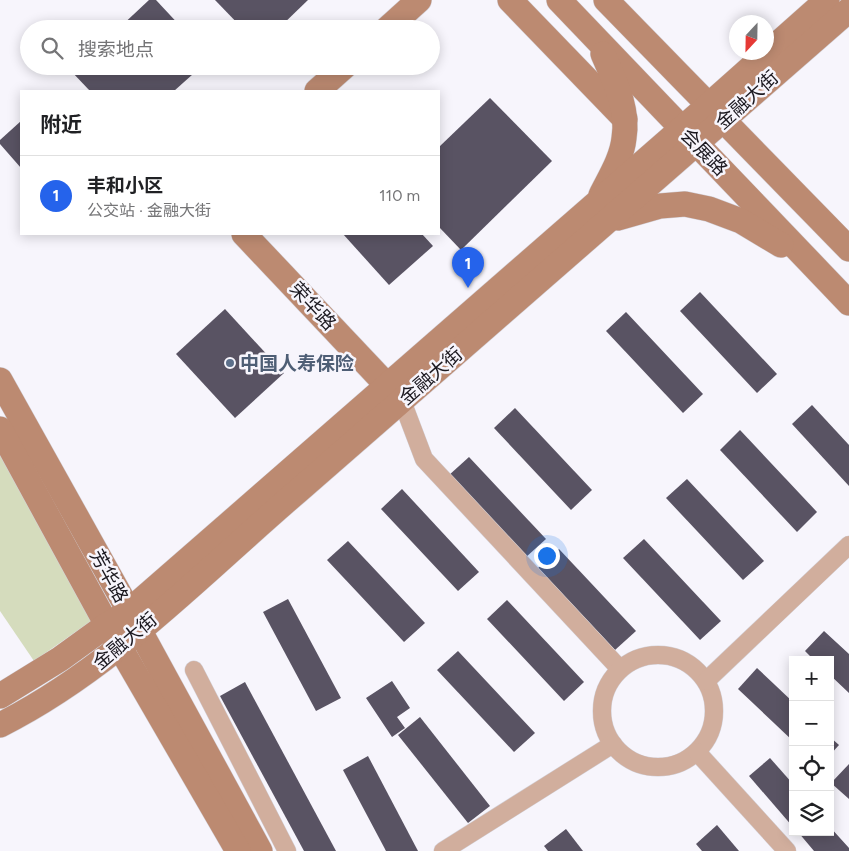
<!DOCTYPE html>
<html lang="zh">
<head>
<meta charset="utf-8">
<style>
  :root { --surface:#fff; --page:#f6f6f6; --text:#202124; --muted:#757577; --line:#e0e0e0; --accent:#2563eb }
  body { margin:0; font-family:Figtree,"Noto Sans SC",sans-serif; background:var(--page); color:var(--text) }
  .controls { position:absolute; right:15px; bottom:15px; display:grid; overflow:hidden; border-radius:0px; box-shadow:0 2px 12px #0003 }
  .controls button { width:45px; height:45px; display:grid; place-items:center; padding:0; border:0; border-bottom:1px solid var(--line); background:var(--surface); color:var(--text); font:25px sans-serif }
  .compass { position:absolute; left:729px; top:15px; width:45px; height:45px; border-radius:50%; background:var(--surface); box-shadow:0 2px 12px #0003; rotate:202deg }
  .you { position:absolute; left:546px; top:555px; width:18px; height:18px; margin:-12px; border:4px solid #fff; border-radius:50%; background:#1a73e8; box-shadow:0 0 0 8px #1a73e833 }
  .badge { display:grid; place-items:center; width:32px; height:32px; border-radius:50%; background:var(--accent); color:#fff; font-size:16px; font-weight:700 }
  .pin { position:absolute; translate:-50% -41px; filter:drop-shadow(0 1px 2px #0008) }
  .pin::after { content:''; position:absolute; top:26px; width:18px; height:15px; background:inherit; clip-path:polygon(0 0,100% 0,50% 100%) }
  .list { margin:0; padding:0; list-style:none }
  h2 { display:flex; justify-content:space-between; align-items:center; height:65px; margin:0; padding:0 20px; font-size:21px }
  h2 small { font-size:16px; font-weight:400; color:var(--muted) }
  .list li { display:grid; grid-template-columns:32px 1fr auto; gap:15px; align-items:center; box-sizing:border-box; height:80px; padding:0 20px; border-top:1px solid var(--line) }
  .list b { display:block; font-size:19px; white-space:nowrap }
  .list p { margin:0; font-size:16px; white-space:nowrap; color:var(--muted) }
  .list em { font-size:16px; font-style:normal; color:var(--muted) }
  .icon { flex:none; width:28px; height:28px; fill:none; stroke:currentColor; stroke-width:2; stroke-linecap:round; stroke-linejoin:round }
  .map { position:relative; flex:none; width:849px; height:851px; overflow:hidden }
  .search { position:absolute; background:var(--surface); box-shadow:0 2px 12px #0003; left:20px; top:20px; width:420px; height:55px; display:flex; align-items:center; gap:12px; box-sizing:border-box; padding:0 18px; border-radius:28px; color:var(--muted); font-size:19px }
  .panel { position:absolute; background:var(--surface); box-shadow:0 2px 12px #0003; left:20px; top:90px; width:420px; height:145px; border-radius:0px }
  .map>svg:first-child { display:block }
  .green { fill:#d5dcbd }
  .building { fill:#595363 }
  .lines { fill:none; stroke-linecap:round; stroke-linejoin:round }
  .street-casing { stroke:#d4d2d9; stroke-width:19 }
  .secondary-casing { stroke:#d4d2d9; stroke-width:26 }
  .street { stroke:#d1ae9d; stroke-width:18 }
  .secondary { stroke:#bc8a71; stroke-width:25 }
  .service-dot { fill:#5c6f8a; stroke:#f7f5fc; stroke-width:2 }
  .labels { text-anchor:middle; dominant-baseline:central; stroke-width:5; stroke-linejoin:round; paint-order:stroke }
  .street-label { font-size:19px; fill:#1b181f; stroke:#f7f5fc }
  .service-label { font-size:19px; font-weight:bold; fill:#4e5e75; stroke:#f7f5fc; text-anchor:start }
</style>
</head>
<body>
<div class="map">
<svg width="849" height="851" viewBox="0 0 849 851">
  <rect width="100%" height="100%" fill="#f7f5fc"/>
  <polygon class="green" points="0,455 94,619 34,661 0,611"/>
  <g class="building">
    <polygon points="149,0 156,0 183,29 118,29"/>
    <polygon points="215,0 308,0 278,29 243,29"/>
    <polygon points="77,66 202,66 174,91 90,91 71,71"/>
    <polygon points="490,98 552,161 461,250 439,227 439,147"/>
    <polygon points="21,121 21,168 0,144 0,140"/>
    <polygon points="343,234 422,234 433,246 389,285"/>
    <polygon points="700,292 777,374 757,393 680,311"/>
    <polygon points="225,309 284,373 235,418 176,354"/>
    <polygon points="626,312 703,394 683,413 606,331"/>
    <polygon points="812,405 849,445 849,486 792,424"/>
    <polygon points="515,408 592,490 571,510 494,428"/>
    <polygon points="740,430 817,512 797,532 720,450"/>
    <polygon points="469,457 546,539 525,558 448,476"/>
    <polygon points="687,479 764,561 743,580 666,498"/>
    <polygon points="402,489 479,572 458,591 381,509"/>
    <polygon points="644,539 721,621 700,640 623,558"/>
    <polygon points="348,541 425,623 404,642 327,560"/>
    <polygon points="559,549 636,631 615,650 538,568"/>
    <polygon points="288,599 341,698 316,711 263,612"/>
    <polygon points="507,600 584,682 564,701 487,619"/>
    <polygon points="824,631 849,654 849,693 830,675 830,660 814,660 805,651"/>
    <polygon points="458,651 535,733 514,752 437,670"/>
    <polygon points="757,668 793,702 793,741 738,689"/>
    <polygon points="392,681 410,708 397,717 405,728 392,737 366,698"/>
    <polygon points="245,682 336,851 304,851 220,696"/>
    <polygon points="420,717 490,806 468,823 398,735"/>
    <polygon points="830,737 839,745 830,755"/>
    <polygon points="368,756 418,851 386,851 343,770"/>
    <polygon points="770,758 793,784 793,827 749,776"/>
    <polygon points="849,764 849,799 831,783"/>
    <polygon points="717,825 739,851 702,851 696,844"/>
    <polygon points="830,827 849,848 849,851 814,851 798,832 830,832"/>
    <polygon points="566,829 583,851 548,851 544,846"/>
  </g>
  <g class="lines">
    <defs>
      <g id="street">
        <polyline points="402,401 424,459 620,669"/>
        <circle cx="658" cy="711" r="56"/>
        <polyline points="194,670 287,851"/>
        <polyline points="706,681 849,545"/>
        <polyline points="697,752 787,851"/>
        <polyline points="443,851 613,744"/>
      </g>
      <g id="secondary">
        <polyline points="510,0 625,119"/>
        <polyline points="559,0 849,303"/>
        <polyline points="606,0 849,249"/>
        <polyline points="387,29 419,0"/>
        <polyline points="317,91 345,66"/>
        <path d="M 601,195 C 610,177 622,158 624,138 C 629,108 614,80 603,54"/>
        <polyline points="618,218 660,206 685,204 709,209 741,221 781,245"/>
        <polyline points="244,234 399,398"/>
        <polyline points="0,380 129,611 260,851"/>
        <polyline points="0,429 107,625 238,851"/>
        <polyline points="0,696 60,659 107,625 129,611 709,105 827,0"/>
        <path d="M 0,725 C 112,669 203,572 298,491 C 482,332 665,170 849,10"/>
      </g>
    </defs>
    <use href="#street" class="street-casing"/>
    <use href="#secondary" class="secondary-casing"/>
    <use href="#street" class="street"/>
    <use href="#secondary" class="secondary"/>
  </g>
  <circle class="service-dot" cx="230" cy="363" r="5"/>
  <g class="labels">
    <g class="street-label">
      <text transform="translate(747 100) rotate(-42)">金融大街</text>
      <text transform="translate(704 152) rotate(46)">会展路</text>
      <text transform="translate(313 306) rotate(47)">荣华路</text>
      <text transform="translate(431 376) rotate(-41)">金融大街</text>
      <text transform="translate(109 576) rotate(61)">芳华路</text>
      <text transform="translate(125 641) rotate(-40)">金融大街</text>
    </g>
    <g class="service-label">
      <text x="240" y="363">中国人寿保险</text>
    </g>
  </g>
</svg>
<div class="controls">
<button>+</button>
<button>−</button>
<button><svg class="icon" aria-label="locate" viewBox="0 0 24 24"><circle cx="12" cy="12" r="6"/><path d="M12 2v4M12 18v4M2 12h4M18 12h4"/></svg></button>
<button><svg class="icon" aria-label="layers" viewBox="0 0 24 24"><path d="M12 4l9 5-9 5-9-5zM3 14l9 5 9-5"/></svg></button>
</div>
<svg class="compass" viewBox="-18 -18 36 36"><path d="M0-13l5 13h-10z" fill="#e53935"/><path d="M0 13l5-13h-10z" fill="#757577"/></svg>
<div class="you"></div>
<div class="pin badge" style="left:468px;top:288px">1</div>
<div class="search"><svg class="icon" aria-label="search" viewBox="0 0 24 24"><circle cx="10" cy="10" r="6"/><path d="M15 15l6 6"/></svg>搜索地点</div>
<section class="panel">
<h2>附近<small></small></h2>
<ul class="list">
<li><span class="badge">1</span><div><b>丰和小区</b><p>公交站 · 金融大街</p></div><em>110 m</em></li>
</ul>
</section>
</div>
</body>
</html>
